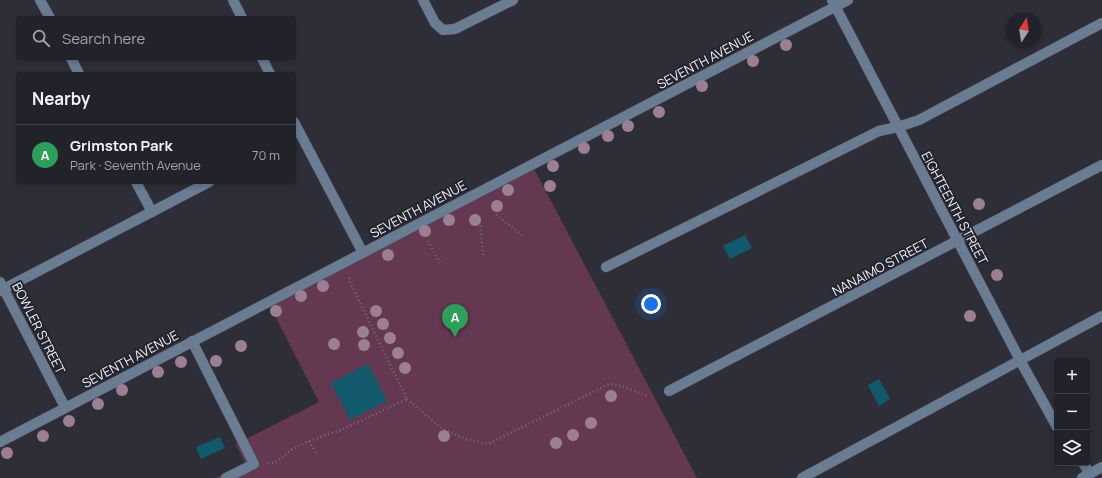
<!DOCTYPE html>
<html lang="en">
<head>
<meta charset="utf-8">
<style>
  :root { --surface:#22222a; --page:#2a2a32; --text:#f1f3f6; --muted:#a2a4a8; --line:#3f3f47; --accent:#1a73e8 }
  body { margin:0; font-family:Manrope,sans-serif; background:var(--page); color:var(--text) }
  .controls { position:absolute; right:12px; bottom:12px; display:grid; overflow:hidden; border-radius:4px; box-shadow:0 2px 6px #0003 }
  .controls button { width:36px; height:36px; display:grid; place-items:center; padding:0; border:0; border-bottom:1px solid var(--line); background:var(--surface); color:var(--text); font:20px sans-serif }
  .compass { position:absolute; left:1006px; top:12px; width:36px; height:36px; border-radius:50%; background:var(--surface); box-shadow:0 2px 6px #0003; rotate:12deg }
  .you { position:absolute; left:651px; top:304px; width:14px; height:14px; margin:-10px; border:3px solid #fff; border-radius:50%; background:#1a73e8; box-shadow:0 0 0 6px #1a73e833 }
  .badge { display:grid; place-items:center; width:26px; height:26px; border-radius:50%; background:var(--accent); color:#fff; font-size:13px; font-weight:700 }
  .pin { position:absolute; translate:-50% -33px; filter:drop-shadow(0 1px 2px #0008) }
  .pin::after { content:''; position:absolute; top:21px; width:14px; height:12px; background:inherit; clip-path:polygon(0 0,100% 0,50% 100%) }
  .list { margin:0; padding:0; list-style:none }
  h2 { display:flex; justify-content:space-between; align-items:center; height:52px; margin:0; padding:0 16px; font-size:17px }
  h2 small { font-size:13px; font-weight:400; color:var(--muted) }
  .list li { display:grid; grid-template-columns:26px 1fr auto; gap:12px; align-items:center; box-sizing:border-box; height:60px; padding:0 16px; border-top:1px solid var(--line) }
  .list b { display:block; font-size:15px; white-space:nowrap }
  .list p { margin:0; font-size:13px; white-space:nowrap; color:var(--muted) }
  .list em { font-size:13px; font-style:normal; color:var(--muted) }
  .icon { flex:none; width:22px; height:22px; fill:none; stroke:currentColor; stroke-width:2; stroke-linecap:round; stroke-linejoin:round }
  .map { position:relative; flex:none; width:1102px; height:478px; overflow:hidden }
  .search { position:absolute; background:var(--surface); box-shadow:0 2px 6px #0003; left:16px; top:16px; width:280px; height:44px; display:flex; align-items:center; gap:10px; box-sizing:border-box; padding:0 14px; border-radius:4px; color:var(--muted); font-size:15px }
  .panel { position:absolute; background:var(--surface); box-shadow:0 2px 6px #0003; left:16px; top:72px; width:280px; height:112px; border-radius:4px }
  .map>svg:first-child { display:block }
  .green { fill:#653852 }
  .water { fill:#13596c }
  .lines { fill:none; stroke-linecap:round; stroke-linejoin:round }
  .minor-casing { stroke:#484953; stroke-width:11 }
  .path { stroke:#6e6f78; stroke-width:2.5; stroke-dasharray:1 3; stroke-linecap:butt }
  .minor { stroke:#697c92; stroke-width:10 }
  .tree { fill:#9d7f94 }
  .labels { text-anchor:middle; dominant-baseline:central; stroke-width:4; stroke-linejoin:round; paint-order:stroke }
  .street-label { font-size:13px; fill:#f1f1f8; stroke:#23242e }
</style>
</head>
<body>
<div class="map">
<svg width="1102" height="478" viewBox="0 0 1102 478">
  <rect width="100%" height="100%" fill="#2d2e38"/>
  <polygon class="green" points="532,165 697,478 215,478 245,463 236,444 319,402 268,302"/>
  <g class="water">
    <polygon points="745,235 752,248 730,259 723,246"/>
    <polygon points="368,364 387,401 350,420 331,383"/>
    <polygon points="879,379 890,399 879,406 868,385"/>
    <polygon points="220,437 225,448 201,459 196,447"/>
  </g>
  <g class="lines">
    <defs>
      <g id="minor">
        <polyline points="40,0 50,18"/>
        <polyline points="233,0 242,18"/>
        <polyline points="423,0 435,23 443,30 455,29 513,0"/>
        <polyline points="832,0 1021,362 1057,427"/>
        <polyline points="71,58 79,74"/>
        <polyline points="262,58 270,74"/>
        <polyline points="294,122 363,253"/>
        <polyline points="136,182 152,212"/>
        <polyline points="606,267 879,131 898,127 919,120 1102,23"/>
        <polyline points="0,282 65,407"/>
        <polyline points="0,291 209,182"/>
        <polyline points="192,341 254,464 226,478"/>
        <polyline points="669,391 1102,165"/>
        <polyline points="0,442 848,0"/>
        <polyline points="1083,463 1090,474"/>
        <polyline points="802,478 1102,316"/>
        <polyline points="1082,478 1102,467"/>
      </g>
    </defs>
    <use href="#minor" class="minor-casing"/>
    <g class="path">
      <polyline points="496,215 522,235"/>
      <polyline points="480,222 483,255"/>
      <polyline points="428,241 441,265"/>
      <polyline points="407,399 440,427 465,439 488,444 609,384 622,386 649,397"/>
      <polyline points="309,441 316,453"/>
      <polyline points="268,463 275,463 291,450 309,441 341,430 407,399 350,282 349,276"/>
    </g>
    <use href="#minor" class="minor"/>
  </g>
  <g class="tree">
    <circle cx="786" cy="45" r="6"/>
    <circle cx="753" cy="61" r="6"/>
    <circle cx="702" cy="86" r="6"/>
    <circle cx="659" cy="112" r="6"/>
    <circle cx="628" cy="126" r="6"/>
    <circle cx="608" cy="136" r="6"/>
    <circle cx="584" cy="148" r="6"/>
    <circle cx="553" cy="166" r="6"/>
    <circle cx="550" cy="186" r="6"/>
    <circle cx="508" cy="190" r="6"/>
    <circle cx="979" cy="204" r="6"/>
    <circle cx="497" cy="206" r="6"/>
    <circle cx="449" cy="220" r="6"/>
    <circle cx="475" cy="220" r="6"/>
    <circle cx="425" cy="231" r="6"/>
    <circle cx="388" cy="255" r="6"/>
    <circle cx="997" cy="275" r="6"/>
    <circle cx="323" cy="286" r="6"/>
    <circle cx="301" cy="296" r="6"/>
    <circle cx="276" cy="311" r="6"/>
    <circle cx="376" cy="311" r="6"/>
    <circle cx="970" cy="316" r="6"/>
    <circle cx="383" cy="324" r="6"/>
    <circle cx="363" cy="332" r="6"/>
    <circle cx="390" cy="338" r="6"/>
    <circle cx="334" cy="344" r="6"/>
    <circle cx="364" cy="345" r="6"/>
    <circle cx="241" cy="346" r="6"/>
    <circle cx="398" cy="353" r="6"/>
    <circle cx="216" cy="361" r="6"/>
    <circle cx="181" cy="362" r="6"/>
    <circle cx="405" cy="368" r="6"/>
    <circle cx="158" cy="372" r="6"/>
    <circle cx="122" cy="390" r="6"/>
    <circle cx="611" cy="396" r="6"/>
    <circle cx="98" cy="404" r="6"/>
    <circle cx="69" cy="421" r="6"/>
    <circle cx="591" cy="423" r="6"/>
    <circle cx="573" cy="435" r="6"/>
    <circle cx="43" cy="436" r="6"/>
    <circle cx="444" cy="436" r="6"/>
    <circle cx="556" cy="443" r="6"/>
    <circle cx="7" cy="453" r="6"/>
  </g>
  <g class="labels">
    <g class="street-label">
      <text transform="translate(705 60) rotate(-28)">SEVENTH AVENUE</text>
      <text transform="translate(955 208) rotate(62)">EIGHTEENTH STREET</text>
      <text transform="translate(418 209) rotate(-28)">SEVENTH AVENUE</text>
      <text transform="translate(880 267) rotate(-28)">NANAIMO STREET</text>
      <text transform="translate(39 328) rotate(63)">BOWLER STREET</text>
      <text transform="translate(130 359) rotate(-28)">SEVENTH AVENUE</text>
    </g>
  </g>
</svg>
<div class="controls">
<button>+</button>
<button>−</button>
<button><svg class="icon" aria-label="layers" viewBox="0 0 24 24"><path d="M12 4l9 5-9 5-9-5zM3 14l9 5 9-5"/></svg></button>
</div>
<svg class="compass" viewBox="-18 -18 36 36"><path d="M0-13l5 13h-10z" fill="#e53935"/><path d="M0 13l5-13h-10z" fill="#a2a4a8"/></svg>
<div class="you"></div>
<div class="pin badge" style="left:455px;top:337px;background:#2e9e5b">A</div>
<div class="search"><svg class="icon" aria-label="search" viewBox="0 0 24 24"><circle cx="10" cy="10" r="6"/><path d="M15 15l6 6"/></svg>Search here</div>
<section class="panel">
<h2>Nearby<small></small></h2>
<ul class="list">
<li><span class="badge" style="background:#2e9e5b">A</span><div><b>Grimston Park</b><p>Park · Seventh Avenue</p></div><em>70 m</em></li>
</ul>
</section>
</div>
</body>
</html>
